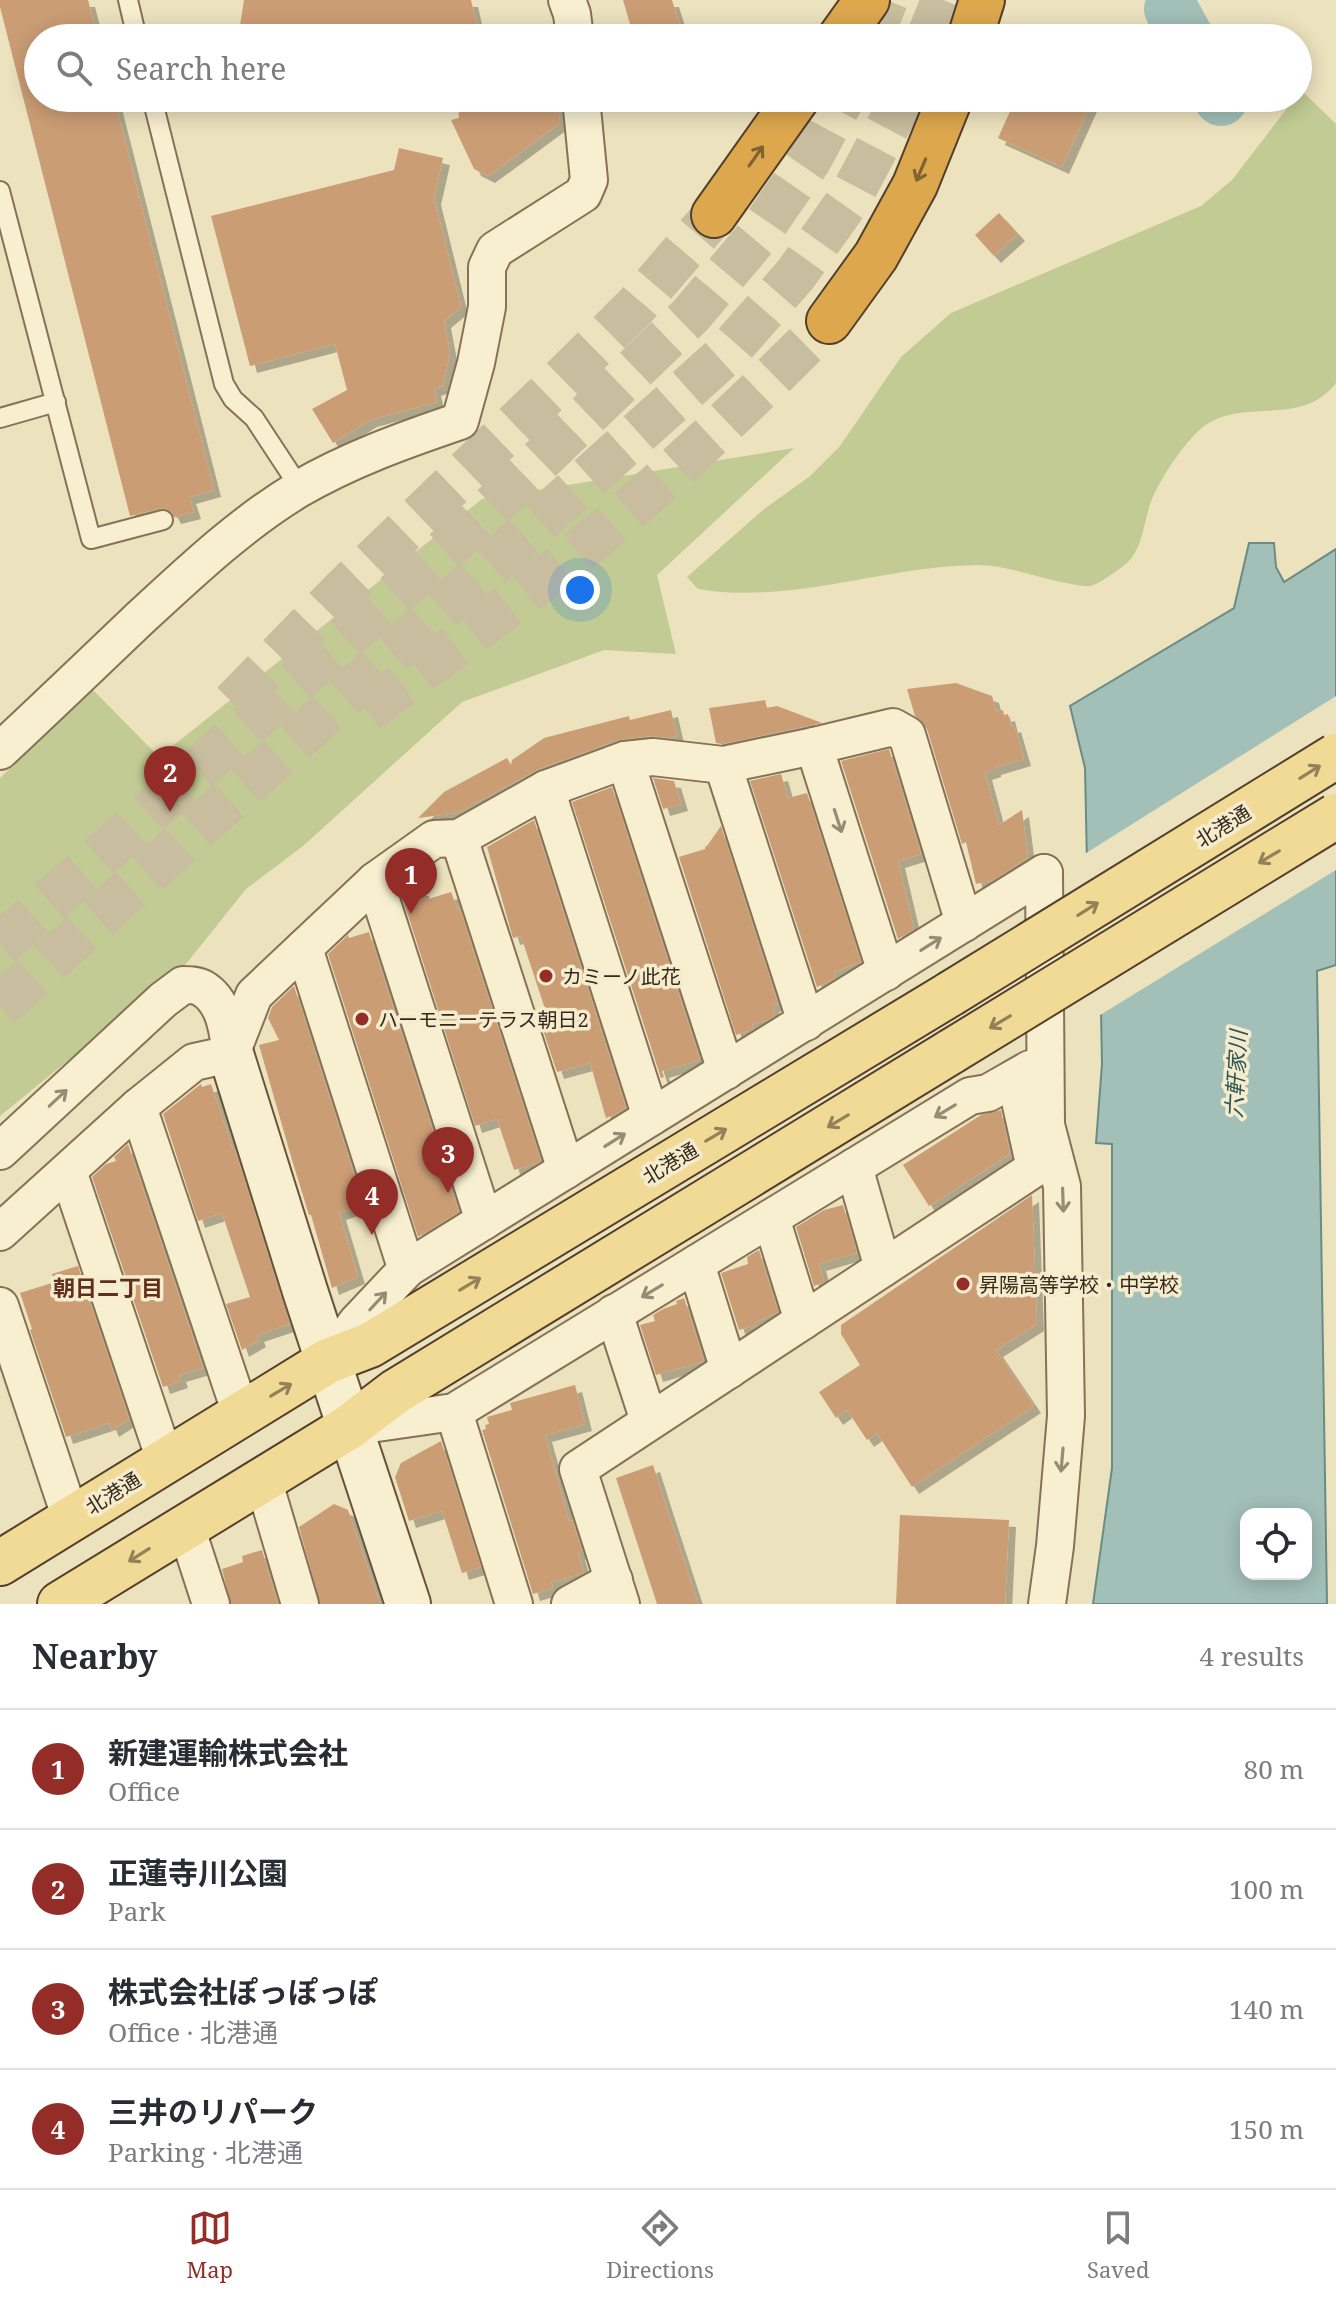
<!DOCTYPE html>
<html lang="en">
<head>
<meta charset="utf-8">
<style>
  :root { --surface:#fff; --page:#f7f7f7; --text:#2b2b33; --muted:#7c7c81; --line:#e1e1e2; --accent:#942d28 }
  body { margin:0; font-family:"Noto Serif","Noto Sans JP",serif; background:var(--page); color:var(--text) }
  .controls { position:absolute; right:24px; bottom:24px; display:grid; overflow:hidden; border-radius:16px; box-shadow:0 4px 20px #0003 }
  .controls button { width:72px; height:72px; display:grid; place-items:center; padding:0; border:0; border-bottom:2px solid var(--line); background:var(--surface); color:var(--text); font:40px sans-serif }
  .you { position:absolute; left:580px; top:590px; width:28px; height:28px; margin:-20px; border:6px solid #fff; border-radius:50%; background:#1a73e8; box-shadow:0 0 0 12px #1a73e833 }
  .badge { display:grid; place-items:center; width:52px; height:52px; border-radius:50%; background:var(--accent); color:#fff; font-size:26px; font-weight:700 }
  .pin { position:absolute; translate:-50% -66px; filter:drop-shadow(0 2px 4px #0008) }
  .pin::after { content:''; position:absolute; top:42px; width:28px; height:24px; background:inherit; clip-path:polygon(0 0,100% 0,50% 100%) }
  .list { margin:0; padding:0; list-style:none }
  h2 { display:flex; justify-content:space-between; align-items:center; height:104px; margin:0; padding:0 32px; font-size:34px }
  h2 small { font-size:26px; font-weight:400; color:var(--muted) }
  .list li { display:grid; grid-template-columns:52px 1fr auto; gap:24px; align-items:center; box-sizing:border-box; height:120px; padding:0 32px; border-top:2px solid var(--line) }
  .list b { display:block; font-size:30px; white-space:nowrap }
  .list p { margin:0; font-size:26px; white-space:nowrap; color:var(--muted) }
  .list em { font-size:26px; font-style:normal; color:var(--muted) }
  .icon { flex:none; width:44px; height:44px; fill:none; stroke:currentColor; stroke-width:2; stroke-linecap:round; stroke-linejoin:round }
  .map { position:relative; flex:none; width:1336px; height:1604px; overflow:hidden }
  .search { position:absolute; background:var(--surface); box-shadow:0 4px 20px #0003; left:24px; right:24px; top:24px; height:88px; display:flex; align-items:center; gap:20px; box-sizing:border-box; padding:0 28px; border-radius:44px; color:var(--muted); font-size:30px }
  .sheet { height:584px; background:var(--surface) }
  nav { display:flex; justify-content:space-around; align-items:center; box-sizing:border-box; height:112px; border-top:2px solid var(--line); background:var(--surface); font-size:22px; color:var(--muted) }
  nav a { display:grid; justify-items:center; gap:4px }
  nav .on { color:var(--accent) }
  .map>svg:first-child { display:block }
  .green { fill:#c1cb93 }
  .water { fill:#a2bfb8; stroke:#698c85; stroke-width:2; fill-rule:evenodd }
  .pier { fill:#ede2be }
  .lines { fill:none; stroke-linecap:round; stroke-linejoin:round }
  .river { stroke:#a2bfb8; stroke-width:54 }
  .building { fill:#cb9d74; filter:url(#shadow) }
  .highway-tunnel { stroke:#c8bd9e; stroke-width:44; stroke-dasharray:44 22; stroke-linecap:butt }
  .lane-casing { stroke:#857257; stroke-width:22 }
  .street-casing { stroke:#857257; stroke-width:40 }
  .secondary-casing { stroke:#67533b; stroke-width:48 }
  .primary-casing { stroke:#53402c; stroke-width:48 }
  .highway-casing { stroke:#53402c; stroke-width:48 }
  .lane { stroke:#f8efd1; stroke-width:18 }
  .street { stroke:#f8efd1; stroke-width:36 }
  .secondary { stroke:#f8efd1; stroke-width:44 }
  .primary { stroke:#f1da95; stroke-width:44 }
  .highway { stroke:#dda74e; stroke-width:44 }
  .primary-bridge-casing { stroke:#53402c; stroke-width:48; stroke-linecap:butt }
  .primary-bridge { stroke:#f1da95; stroke-width:44 }
  .oneway { stroke:#816232 }
  .oneway2 { stroke:#938258 }
  .oneway3 { stroke:#968c76 }
  .poi-dot { fill:#942d28; stroke:#f5ecce; stroke-width:3 }
  .labels { text-anchor:middle; dominant-baseline:central; stroke-width:7; stroke-linejoin:round; paint-order:stroke }
  .street-label { font-size:20px; fill:#35291c; stroke:#f5ecce }
  .poi-label { font-size:20px; fill:#35291c; stroke:#f5ecce; text-anchor:start }
  .water-label { font-size:22px; font-style:italic; fill:#2b5554; stroke:#f5ecce }
  .neighbourhood-label { font-size:22px; font-weight:bold; fill:#612e1c; stroke:#f5ecce }
</style>
</head>
<body>
<div class="map">
<svg width="1336" height="1604" viewBox="0 0 1336 1604">
  <defs>
    <filter id="shadow"><feDropShadow dx="7" dy="7" stdDeviation="0" flood-color="#0004"/></filter>
  </defs>
  <rect width="100%" height="100%" fill="#ede2be"/>
  <g class="green">
    <path d="M 1301,90 L 1336,124 L 1336,383 C 1302,427 1249,398 1207,424 C 1187,437 1155,485 1149,508 C 1142,530 1142,553 1122,567 C 1113,573 1100,584 1090,586 C 1083,587 1073,584 1066,583 C 1036,578 1008,565 977,565 C 883,566 792,605 698,589 L 687,577 L 764,509 L 809,477 L 840,446 L 901,357 L 951,313 L 1201,206 L 1232,180 L 1295,98 L 1298,98 Z"/>
    <polygon points="794,448 657,575 676,654 604,650 462,702 303,846 246,889 186,964 0,1116 0,778 92,689 159,757 482,499"/>
  </g>
  <path class="water" d="M 1249,543 L 1274,543 L 1276,567 L 1284,582 L 1336,549 L 1336,965 L 1317,971 L 1327,1604 L 1093,1604 L 1112,1468 L 1112,1144 L 1096,1143 L 1102,1064 L 1101,1011 L 1087,864 L 1085,768 L 1070,706 L 1234,608 ZM 1246,1514 L 1306,1514 L 1306,1574 L 1246,1574 Z"/>
  <polygon class="pier" points="1336,696 1336,870 1097,1017 1083,855"/>
  <g class="lines">
    <g class="river">
      <polyline points="1171,9 1187,38"/>
      <polyline points="1221,98 1221,99"/>
    </g>
  </g>
  <g class="building">
    <polygon points="0,0 88,0 98,38 38,38 38,98 114,98 214,490 189,497 194,512 174,517 171,511 161,508 130,516 0,7"/>
    <polygon points="244,0 471,0 480,38 238,38"/>
    <polygon points="623,0 672,0 684,38 634,38"/>
    <polygon points="471,98 557,98 560,123 488,176 474,169 451,120 459,118 458,101"/>
    <polygon points="1016,98 1093,98 1062,167 998,138"/>
    <polygon points="399,148 443,158 434,198 461,307 444,321 450,353 443,386 434,389 437,402 370,420 333,443 312,409 347,390 335,344 250,366 211,216 394,170"/>
    <polygon points="999,213 1018,234 994,256 975,235"/>
    <polygon points="956,683 992,696 996,711 1003,710 1004,715 1008,714 1011,726 1014,725 1024,759 994,768 994,770 985,773 999,825 1022,810 1028,857 994,880 976,884 966,842 962,844 927,729 915,716 907,689"/>
    <polygon points="765,700 767,708 777,706 822,723 722,744 716,743 709,708"/>
    <polygon points="671,710 677,736 670,738 651,736 618,740 539,769 457,813 418,818 444,792 507,758 511,765 512,760 544,738 629,716 630,720"/>
    <polygon points="889,749 921,854 898,861 914,929 898,939 841,761"/>
    <polygon points="781,774 788,798 807,793 861,962 834,972 836,978 817,987 750,781"/>
    <polygon points="653,778 674,781 681,804 663,809"/>
    <polygon points="612,787 700,1060 662,1071 664,1077 661,1078 572,802"/>
    <polygon points="534,820 626,1108 614,1115 606,1118 590,1063 557,1072 537,1012 545,1009 521,936 513,938 487,847"/>
    <polygon points="721,826 778,1004 772,1005 775,1015 768,1020 752,1024 754,1029 736,1035 679,857 705,849 705,847 707,846"/>
    <polygon points="403,887 422,889 425,900 451,892 458,910 460,909 541,1161 538,1163 514,1170 497,1119 475,1126 402,896"/>
    <polygon points="369,932 459,1212 418,1237 328,954 348,935 349,938"/>
    <polygon points="294,986 364,1205 339,1213 358,1277 332,1288 311,1215 309,1215 292,1160 259,1045 279,1040 268,1018 272,1007"/>
    <polygon points="201,1084 202,1087 211,1084 233,1150 235,1150 290,1324 257,1335 259,1340 242,1350 226,1304 250,1297 222,1213 198,1221 163,1114"/>
    <polygon points="1001,1110 1010,1154 929,1206 903,1165 981,1115"/>
    <polygon points="128,1144 203,1368 179,1375 181,1381 163,1387 92,1177 106,1164 116,1161 114,1157"/>
    <polygon points="1032,1195 1037,1324 996,1350 1034,1406 912,1487 877,1433 867,1440 847,1410 836,1418 819,1392 860,1365 841,1334 841,1325"/>
    <polygon points="843,1205 857,1253 819,1264 824,1282 814,1286 796,1227 824,1210"/>
    <polygon points="759,1250 778,1312 756,1322 757,1325 739,1330 721,1273 748,1264 747,1257"/>
    <polygon points="78,1266 129,1419 112,1430 109,1423 66,1437 30,1330 32,1329 20,1293 55,1282 52,1274"/>
    <polygon points="684,1298 704,1361 656,1375 640,1325 655,1321 653,1315 663,1309 677,1304 676,1301"/>
    <polygon points="575,1385 585,1424 545,1435 569,1521 572,1520 582,1551 578,1553 584,1573 551,1582 553,1588 533,1594 482,1430 486,1429 485,1425 489,1424 487,1417 512,1410 510,1403"/>
    <polygon points="441,1441 481,1567 462,1573 442,1511 409,1521 395,1477 401,1463"/>
    <polygon points="653,1465 667,1509 698,1604 657,1604 616,1478"/>
    <polygon points="334,1504 348,1510 380,1604 320,1604 299,1527"/>
    <polygon points="900,1515 1009,1520 1005,1604 896,1604"/>
    <polygon points="262,1550 278,1604 231,1604 222,1569 243,1562 242,1556"/>
  </g>
  <g class="lines">
    <g class="highway-tunnel">
      <polyline points="871,38 886,0"/>
      <polyline points="928,38 943,0"/>
      <polyline points="233,703 346,587 552,389 636,306 714,215"/>
      <path d="M 367,711 C 458,643 552,576 638,502 C 704,444 767,383 829,321"/>
      <polyline points="0,945 472,526 691,315 755,239 809,161 843,98"/>
      <polyline points="0,1006 726,354 796,274 850,198 903,98"/>
    </g>
    <defs>
      <g id="lane">
        <polyline points="128,0 137,38"/>
        <polyline points="152,98 224,384 233,399 254,418 300,488"/>
        <polyline points="0,191 91,539 163,520"/>
        <polyline points="0,418 56,402"/>
      </g>
      <g id="street">
        <polyline points="567,0 572,14 575,38"/>
        <polyline points="814,746 886,972"/>
        <path d="M 0,751 C 46,708 92,664 137,621 C 188,574 238,526 297,490 C 348,460 404,440 460,421 L 476,363 L 487,307 L 487,267 L 495,250 L 583,194 L 589,180 L 581,98"/>
        <polyline points="625,760 726,1071"/>
        <polyline points="723,765 806,1022"/>
        <polyline points="546,789 651,1117"/>
        <polyline points="459,838 566,1170"/>
        <polyline points="1044,873 1046,1125 1062,1186 1066,1416 1055,1546 1047,1604"/>
        <polyline points="375,881 484,1221"/>
        <polyline points="304,948 403,1258 408,1268"/>
        <polyline points="138,1107 241,1414"/>
        <path d="M 0,1151 L 163,1000 L 183,985 C 189,985 197,985 202,988 C 225,1001 228,1032 231,1054"/>
        <polyline points="854,1167 883,1268"/>
        <polyline points="68,1171 165,1460"/>
        <polyline points="771,1218 803,1321"/>
        <polyline points="0,1232 138,1107 194,1062 231,1054 254,995 375,881 434,839 459,838 546,789 625,760 653,757 723,765 814,746 893,727 907,735 964,923"/>
        <polyline points="696,1264 729,1370"/>
        <polyline points="0,1306 71,1519"/>
        <polyline points="614,1313 649,1421"/>
        <polyline points="328,1361 357,1322 408,1268 1044,873"/>
        <polyline points="454,1412 514,1604"/>
        <polyline points="349,1427 454,1412 970,1096 988,1093 1030,1069 1045,1066"/>
        <polyline points="263,1479 300,1604"/>
        <polyline points="186,1527 211,1604"/>
        <polyline points="570,1604 614,1580"/>
        <polyline points="621,1604 578,1469 1035,1168 1015,1078"/>
      </g>
      <polyline id="secondary" points="231,1054 306,1294 408,1604"/>
      <g id="primary">
        <polyline points="0,1563 328,1361 370,1345 950,994"/>
        <polyline points="60,1604 349,1427 395,1392 952,1051"/>
      </g>
      <g id="highway">
        <polyline points="840,38 867,0"/>
        <polyline points="970,38 982,0"/>
        <polyline points="714,215 797,98"/>
        <polyline points="829,321 876,256 915,185 950,98"/>
      </g>
    </defs>
    <use href="#lane" class="lane-casing"/>
    <use href="#street" class="street-casing"/>
    <use href="#secondary" class="secondary-casing"/>
    <use href="#primary" class="primary-casing"/>
    <use href="#highway" class="highway-casing"/>
    <use href="#lane" class="lane"/>
    <use href="#street" class="street"/>
    <use href="#secondary" class="secondary"/>
    <use href="#primary" class="primary"/>
    <use href="#highway" class="highway"/>
    <defs>
      <g id="primary-bridge">
        <polyline points="950,994 1336,756"/>
        <polyline points="952,1051 1336,816"/>
      </g>
    </defs>
    <use href="#primary-bridge" class="primary-bridge-casing"/>
    <use href="#primary-bridge" class="primary-bridge"/>
  </g>
  <defs><path id="oneway-shaft" d="M-6 0H5M1.5-3L5.5 0L1.5 3" fill="none" stroke-width="1.6" stroke-linecap="round" stroke-linejoin="round" transform="scale(2)"/></defs>
  <g class="oneway">
    <use href="#oneway-shaft" transform="translate(756 156) rotate(-55)"/>
    <use href="#oneway-shaft" transform="translate(921 170) rotate(113)"/>
  </g>
  <g class="oneway2">
    <use href="#oneway-shaft" transform="translate(1310 772) rotate(-32)"/>
    <use href="#oneway-shaft" transform="translate(1269 857) rotate(149)"/>
    <use href="#oneway-shaft" transform="translate(1088 909) rotate(-32)"/>
    <use href="#oneway-shaft" transform="translate(1000 1022) rotate(149)"/>
    <use href="#oneway-shaft" transform="translate(838 1121) rotate(149)"/>
    <use href="#oneway-shaft" transform="translate(716 1135) rotate(-31)"/>
    <use href="#oneway-shaft" transform="translate(470 1284) rotate(-31)"/>
    <use href="#oneway-shaft" transform="translate(281 1390) rotate(-31)"/>
    <use href="#oneway-shaft" transform="translate(139 1555) rotate(148)"/>
  </g>
  <g class="oneway3">
    <use href="#oneway-shaft" transform="translate(838 821) rotate(72)"/>
    <use href="#oneway-shaft" transform="translate(931 944) rotate(-32)"/>
    <use href="#oneway-shaft" transform="translate(58 1098) rotate(-43)"/>
    <use href="#oneway-shaft" transform="translate(945 1111) rotate(149)"/>
    <use href="#oneway-shaft" transform="translate(615 1140) rotate(-32)"/>
    <use href="#oneway-shaft" transform="translate(1063 1200) rotate(88)"/>
    <use href="#oneway-shaft" transform="translate(652 1291) rotate(149)"/>
    <use href="#oneway-shaft" transform="translate(378 1301) rotate(-47)"/>
    <use href="#oneway-shaft" transform="translate(1062 1460) rotate(95)"/>
  </g>
  <g class="poi-dot">
    <circle cx="546" cy="976" r="8"/>
    <circle cx="362" cy="1019" r="8"/>
    <circle cx="963" cy="1284" r="8"/>
  </g>
  <g class="labels">
    <g class="street-label">
      <text transform="translate(1223 826) rotate(-32)">北港通</text>
      <text transform="translate(670 1163) rotate(-31)">北港通</text>
      <text transform="translate(113 1493) rotate(-32)">北港通</text>
    </g>
    <g class="poi-label">
      <text x="562" y="976">カミーノ此花</text>
      <text x="378" y="1019">ハーモニーテラス朝日2</text>
      <text x="979" y="1284">昇陽高等学校・中学校</text>
    </g>
    <g class="water-label">
      <text transform="translate(1235 1074) rotate(-87)">六軒家川</text>
    </g>
    <g class="neighbourhood-label">
      <text x="108" y="1287">朝日二丁目</text>
    </g>
  </g>
</svg>
<div class="controls">
<button><svg class="icon" aria-label="locate" viewBox="0 0 24 24"><circle cx="12" cy="12" r="6"/><path d="M12 2v4M12 18v4M2 12h4M18 12h4"/></svg></button>
</div>
<div class="you"></div>
<div class="pin badge" style="left:411px;top:914px">1</div>
<div class="pin badge" style="left:170px;top:812px">2</div>
<div class="pin badge" style="left:448px;top:1193px">3</div>
<div class="pin badge" style="left:372px;top:1235px">4</div>
<div class="search"><svg class="icon" aria-label="search" viewBox="0 0 24 24"><circle cx="10" cy="10" r="6"/><path d="M15 15l6 6"/></svg>Search here</div>
</div>
<section class="sheet">
<h2>Nearby<small>4 results</small></h2>
<ul class="list">
<li><span class="badge">1</span><div><b>新建運輸株式会社</b><p>Office</p></div><em>80 m</em></li>
<li><span class="badge">2</span><div><b>正蓮寺川公園</b><p>Park</p></div><em>100 m</em></li>
<li><span class="badge">3</span><div><b>株式会社ぽっぽっぽ</b><p>Office · 北港通</p></div><em>140 m</em></li>
<li><span class="badge">4</span><div><b>三井のリパーク</b><p>Parking · 北港通</p></div><em>150 m</em></li>
</ul>
</section>
<nav>
<a class="on"><svg class="icon" aria-label="map" viewBox="0 0 24 24"><path d="M3 6l6-2 6 2 6-2v14l-6 2-6-2-6 2zM9 4v14M15 6v14"/></svg>Map</a>
<a><svg class="icon" aria-label="directions" viewBox="0 0 24 24"><path d="M12 3l9 9-9 9-9-9zM9 14v-3h6M13 9l2 2-2 2"/></svg>Directions</a>
<a><svg class="icon" aria-label="saved" viewBox="0 0 24 24"><path d="M7 4h10v16l-5-4-5 4z"/></svg>Saved</a>
</nav>
</body>
</html>
